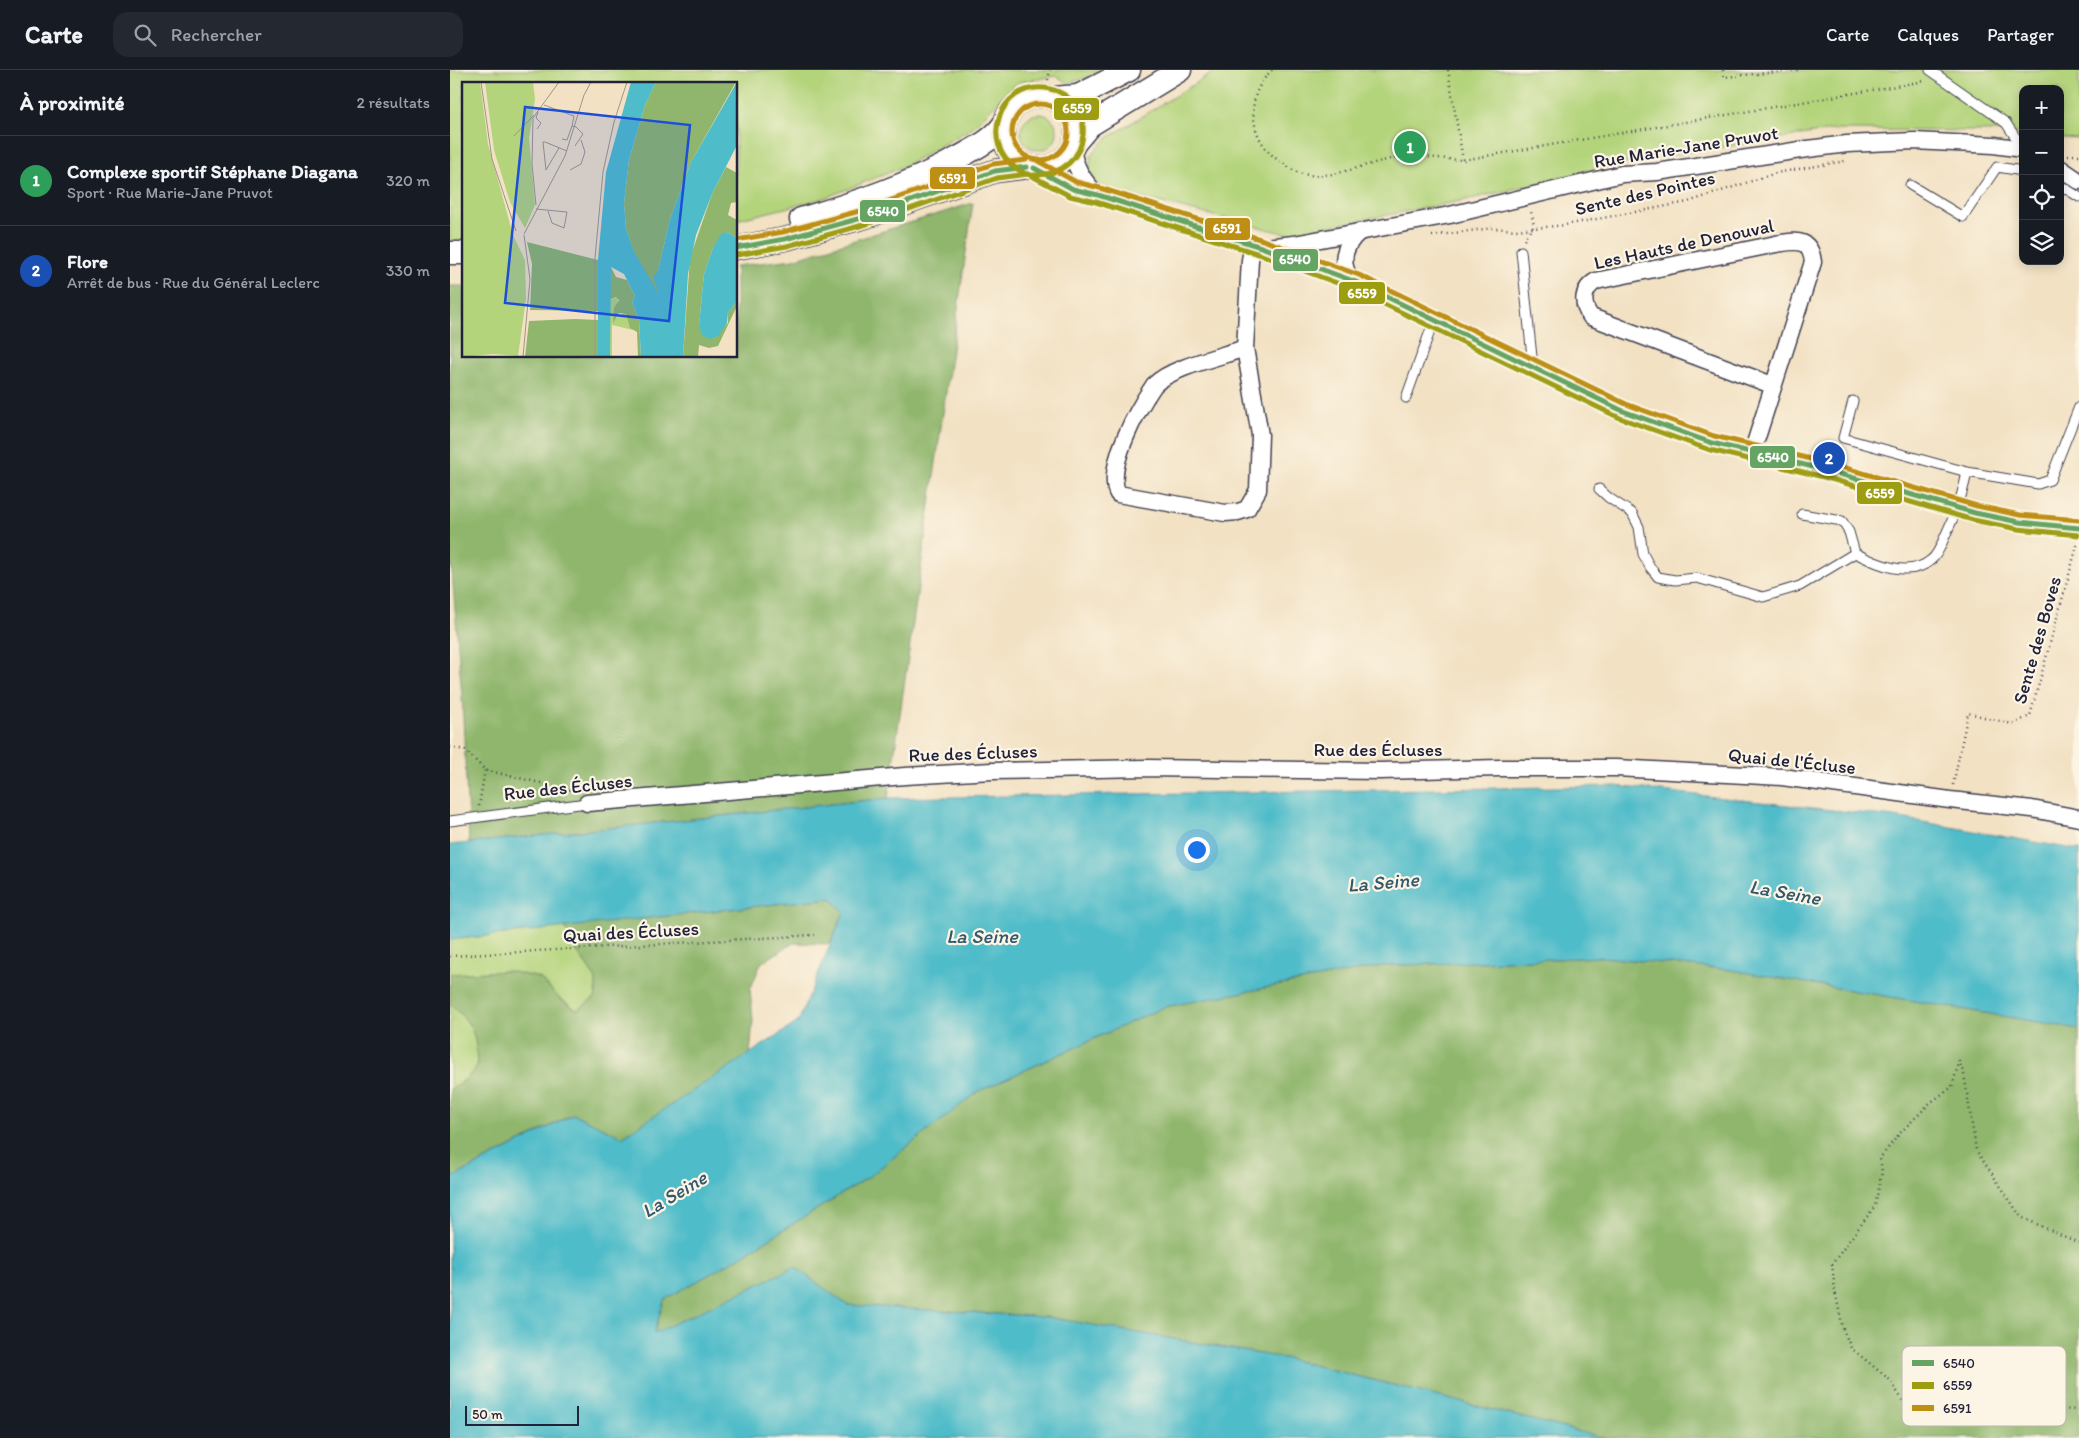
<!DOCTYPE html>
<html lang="fr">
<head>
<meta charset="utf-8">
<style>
  :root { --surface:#171b24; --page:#242831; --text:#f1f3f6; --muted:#9ea1a6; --line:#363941; --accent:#8c9099 }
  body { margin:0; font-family:Itim,sans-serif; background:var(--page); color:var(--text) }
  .controls { position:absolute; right:15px; top:15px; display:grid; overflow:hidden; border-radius:10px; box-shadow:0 2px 12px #0003 }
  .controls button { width:45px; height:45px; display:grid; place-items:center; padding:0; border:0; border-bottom:1px solid var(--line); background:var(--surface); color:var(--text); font:25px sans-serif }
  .scale { position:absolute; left:15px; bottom:12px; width:114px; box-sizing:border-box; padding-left:5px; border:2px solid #22223b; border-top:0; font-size:14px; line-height:18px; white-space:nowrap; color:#22223b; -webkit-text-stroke:4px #fcf5e5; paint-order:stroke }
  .you { position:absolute; left:746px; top:779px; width:18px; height:18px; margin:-12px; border:4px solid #fff; border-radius:50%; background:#1a73e8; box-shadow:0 0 0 8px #1a73e833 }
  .badge { display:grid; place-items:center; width:32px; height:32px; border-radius:50%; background:var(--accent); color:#fff; font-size:16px; font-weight:700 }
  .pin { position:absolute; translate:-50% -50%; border:2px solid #fff; box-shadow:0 1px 5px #0006 }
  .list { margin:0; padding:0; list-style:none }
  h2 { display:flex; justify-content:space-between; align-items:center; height:65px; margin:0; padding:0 20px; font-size:21px }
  h2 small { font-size:16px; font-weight:400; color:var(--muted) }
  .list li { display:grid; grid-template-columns:32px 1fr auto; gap:15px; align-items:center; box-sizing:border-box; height:90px; padding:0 20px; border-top:1px solid var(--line) }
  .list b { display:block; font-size:19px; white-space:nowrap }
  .list p { margin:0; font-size:16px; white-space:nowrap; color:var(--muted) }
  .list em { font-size:16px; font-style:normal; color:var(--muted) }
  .icon { flex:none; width:28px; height:28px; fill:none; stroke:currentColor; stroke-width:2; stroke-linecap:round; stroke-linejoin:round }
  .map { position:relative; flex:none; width:1629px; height:1368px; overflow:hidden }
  header { display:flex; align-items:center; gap:30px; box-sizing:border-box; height:70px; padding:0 25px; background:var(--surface); border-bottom:1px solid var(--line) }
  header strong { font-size:24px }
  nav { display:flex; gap:28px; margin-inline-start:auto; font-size:18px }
  .search { width:350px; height:45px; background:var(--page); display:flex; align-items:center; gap:12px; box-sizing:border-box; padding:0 18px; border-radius:15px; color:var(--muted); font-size:19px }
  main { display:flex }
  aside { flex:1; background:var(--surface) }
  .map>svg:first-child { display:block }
  .green { fill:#b4d47c; stroke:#6b7b5c }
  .forest { fill:#8fb66c; stroke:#586c54 }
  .water { fill:#4fbcc9; stroke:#386f82 }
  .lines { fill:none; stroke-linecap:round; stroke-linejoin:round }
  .lane-casing { stroke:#413f4f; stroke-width:11 }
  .street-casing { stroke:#413f4f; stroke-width:19 }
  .secondary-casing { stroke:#413f4f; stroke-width:25 }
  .path { stroke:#413f4f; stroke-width:2.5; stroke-dasharray:1 4; stroke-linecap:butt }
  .lane { stroke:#fff; stroke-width:9 }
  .street { stroke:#fff; stroke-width:16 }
  .secondary { stroke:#fff; stroke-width:22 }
  .bus-1-casing { stroke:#fcf5e5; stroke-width:9 }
  .bus-2-casing { stroke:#fcf5e5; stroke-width:9 }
  .bus-3-casing { stroke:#fcf5e5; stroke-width:9 }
  .bus-1 { stroke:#65a462; stroke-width:5 }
  .bus-2 { stroke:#9d9d12; stroke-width:5 }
  .bus-3 { stroke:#bd8f12; stroke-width:5 }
  .labels { text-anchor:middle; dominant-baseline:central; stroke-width:4.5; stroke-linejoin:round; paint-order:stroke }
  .street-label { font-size:19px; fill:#22223b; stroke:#fcf5e5 }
  .water-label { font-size:20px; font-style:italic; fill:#32586d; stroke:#fcf5e5 }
  .inset-road { fill:none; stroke:#9f958d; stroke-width:1 }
  .view { fill:#1d4ed8; fill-opacity:0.15; stroke:#1d4ed8; stroke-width:2.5 }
  .inset-edge { fill:none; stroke:#22223b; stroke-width:2.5 }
  .key { fill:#fcf5e5; stroke:#bbb6b2; stroke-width:1 }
  .key-label { font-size:14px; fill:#22223b }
  .line-badge { stroke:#fcf5e5; stroke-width:2 }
  .badge-label { font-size:14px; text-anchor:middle; font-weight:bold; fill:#fff }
</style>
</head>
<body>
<header>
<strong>Carte</strong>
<div class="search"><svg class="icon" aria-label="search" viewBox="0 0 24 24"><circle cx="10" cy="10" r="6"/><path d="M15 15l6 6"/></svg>Rechercher</div>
<nav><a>Carte</a><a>Calques</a><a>Partager</a></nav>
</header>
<main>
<aside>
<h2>À proximité<small>2 résultats</small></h2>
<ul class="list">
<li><span class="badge" style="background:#2e9e5b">1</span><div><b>Complexe sportif Stéphane Diagana</b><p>Sport · Rue Marie-Jane Pruvot</p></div><em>320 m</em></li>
<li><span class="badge" style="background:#1a4fb4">2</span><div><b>Flore</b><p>Arrêt de bus · Rue du Général Leclerc</p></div><em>330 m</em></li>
</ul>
</aside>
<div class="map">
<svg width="1629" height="1368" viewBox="0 0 1629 1368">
  <rect width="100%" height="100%" fill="#fcf5e5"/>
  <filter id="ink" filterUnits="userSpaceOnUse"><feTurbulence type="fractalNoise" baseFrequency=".02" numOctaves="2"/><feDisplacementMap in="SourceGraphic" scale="10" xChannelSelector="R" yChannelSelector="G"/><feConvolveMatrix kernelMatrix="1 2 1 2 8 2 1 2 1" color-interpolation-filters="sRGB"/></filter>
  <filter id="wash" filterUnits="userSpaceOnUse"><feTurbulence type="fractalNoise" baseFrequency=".0096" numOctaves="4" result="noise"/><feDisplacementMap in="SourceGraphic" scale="20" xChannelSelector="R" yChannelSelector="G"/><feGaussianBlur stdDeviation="1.12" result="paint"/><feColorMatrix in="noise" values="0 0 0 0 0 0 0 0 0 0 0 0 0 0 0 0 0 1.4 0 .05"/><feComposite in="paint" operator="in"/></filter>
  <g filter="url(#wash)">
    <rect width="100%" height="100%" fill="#f2e1c3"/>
    <g class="green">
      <polygon points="0,0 651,0 635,8 617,13 607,6 568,12 522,58 453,97 372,129 286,150 286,14 14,14 14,171 0,171"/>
      <polygon points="767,0 1629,0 1629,69 1610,68 1610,19 1573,19 1573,64 1542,61 1382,60 1180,92 1016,130 837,164 659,120 646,113 639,102 641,85 657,68"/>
      <circle cx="589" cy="62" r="18"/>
      <polygon points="115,857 128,883 146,909 146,927 127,940 109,928 90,908 58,901 0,904 0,870"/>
      <path d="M 0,934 C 24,954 27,967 27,997 L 15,1010 L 0,1020 Z"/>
    </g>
    <g class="forest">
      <polygon points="523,133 438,728 19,773 12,626 0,477 0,216 14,216 14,286 286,286 286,196 344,189"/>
      <path d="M 381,828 L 394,842 L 380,874 L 343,873 L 311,893 L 300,920 L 303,950 L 300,985 L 172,1067 L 123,1044 L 0,1109 L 0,1020 L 15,1010 L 27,997 C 27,967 24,954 0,934 L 0,904 L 58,901 L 90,908 L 109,928 L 127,940 L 146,927 L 146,909 L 128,883 L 115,857 Z"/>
      <polygon points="1152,887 1281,900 1629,959 1629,1368 1154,1368 839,1289 596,1247 397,1235 345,1198 204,1264 214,1230 288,1188 417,1108 529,1021 714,937 931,896"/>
    </g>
    <polygon class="water" points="1166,716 1445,747 1629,780 1629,959 1281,900 1152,887 931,896 714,937 529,1021 417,1108 288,1188 214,1230 204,1263 345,1197 397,1235 596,1247 839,1289 1154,1368 0,1368 0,1109 124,1044 172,1067 348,952 394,842 381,828 0,870 0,775 438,728"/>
  </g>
  <g filter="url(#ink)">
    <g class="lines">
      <defs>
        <g id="lane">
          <polyline points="1480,0 1556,53 1568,71 1573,75"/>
          <polyline points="1460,115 1513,147 1547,97 1573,101"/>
          <polyline points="1610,115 1629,127"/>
          <polyline points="1071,181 1082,287 1078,295"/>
          <polyline points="956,328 984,250"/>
          <polyline points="1517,402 1588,414 1600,410 1629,337"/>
          <polyline points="1149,419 1159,428 1182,443 1189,457 1193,484 1200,497 1208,507 1225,510 1247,508 1313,527 1350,516 1405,483"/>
          <path d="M 1352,444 L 1392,451 L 1399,462 L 1405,483 C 1427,494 1459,509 1481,490 C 1489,484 1492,472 1496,464 C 1506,443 1513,424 1517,402 L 1393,368 L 1403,331"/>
          <polyline points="0,751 137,733"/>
        </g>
        <g id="street">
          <path d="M 622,79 C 625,98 633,112 648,125"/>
          <polyline points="584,98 623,119 648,125 811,177 906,212 1173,341 1221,359 1262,373 1376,400 1525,443 1569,452 1629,458"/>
          <polyline points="1610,98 1629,111"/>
          <polyline points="815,177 844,174 1000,145 1172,104 1207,102 1350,80 1397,74 1464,71 1544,75 1573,79"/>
          <path d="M 901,210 C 889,192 894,175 909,162"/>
          <path d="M 795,278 C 770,287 722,297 704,315 C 689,337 654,398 668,424 L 775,443 L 788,442 L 797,439 L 808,420 L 810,365 L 795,278 L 800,190 L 803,175"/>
          <path d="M 1302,383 L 1363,192 C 1360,167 1346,171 1326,174 L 1146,211 C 1132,219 1131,234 1141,247 L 1322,315"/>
          <polyline points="137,733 455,706 542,701 696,698 930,701 1050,698 1166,698 1332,707 1500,730 1582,739 1629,748"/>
        </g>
        <g id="secondary">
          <circle cx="590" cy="62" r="36"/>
          <polyline points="603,28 628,26 679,0"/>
          <polyline points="624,74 640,55 730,0"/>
          <path d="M 351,149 C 405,133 458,115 508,88 C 525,78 542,71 554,54"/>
          <polyline points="286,178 335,169 415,147 545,101 577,97"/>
          <polyline points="0,183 14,183"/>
        </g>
      </defs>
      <use href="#lane" class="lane-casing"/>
      <use href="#street" class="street-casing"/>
      <use href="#secondary" class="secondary-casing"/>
      <g class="path">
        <path d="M 822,0 C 806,15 800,34 805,55 C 808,70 818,84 831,92 C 836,95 842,100 847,102 C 878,114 917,91 948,88 C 970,85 992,89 1013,90 L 1475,11"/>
        <polyline points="998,0 1013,90"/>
        <polyline points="1273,0 1274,7 1348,0"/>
        <polyline points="598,10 600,0"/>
        <polyline points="1618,85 1629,85"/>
        <polyline points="982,166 1042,158 1066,160 1115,155 1238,132 1326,103 1395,91"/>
        <polyline points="1074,170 1084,155 1081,142"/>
        <polyline points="0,677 15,680 35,700 125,721"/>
        <polyline points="1503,715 1518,643 1562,654 1580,646 1628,472"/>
        <polyline points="29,736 35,700"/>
        <polyline points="0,886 365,865"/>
        <polyline points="1629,1173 1571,1147 1526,1080 1514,1004 1509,991 1502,1017 1481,1032 1450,1063 1430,1088 1432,1102 1425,1136 1382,1194 1385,1221 1393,1259 1401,1278 1440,1310 1459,1341 1478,1349 1498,1347 1531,1350 1577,1338 1629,1340"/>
      </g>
      <use href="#lane" class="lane"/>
      <use href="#street" class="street"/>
      <use href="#secondary" class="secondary"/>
      <defs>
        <g id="bus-1">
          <polyline points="584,98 623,119 648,125 811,177 906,212 1173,341 1262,373 1376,400 1525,443 1569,452 1629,458"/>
          <polyline points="286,178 335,169 415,147 545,101 577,97"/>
        </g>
        <g id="bus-2">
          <polyline points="580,105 620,126 646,132 809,184 903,219 1170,348 1260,380 1374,407 1523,450 1568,459 1628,465"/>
          <path d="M 581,105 C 575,104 572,102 567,99 C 529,75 548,13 595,18 C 650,26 645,106 584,105"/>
          <polyline points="287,185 337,176 417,154 547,108 578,104"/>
        </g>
        <g id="bus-3">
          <circle cx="590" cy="62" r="28"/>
          <polyline points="588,91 626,112 650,118 813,170 909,205 1176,334 1264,366 1378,393 1527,436 1570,445 1629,450"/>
          <polyline points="286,170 333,162 413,140 543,94 576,90"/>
        </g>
      </defs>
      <use href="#bus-1" class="bus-1-casing"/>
      <use href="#bus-2" class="bus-2-casing"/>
      <use href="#bus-3" class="bus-3-casing"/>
      <use href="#bus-1" class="bus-1"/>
      <use href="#bus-2" class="bus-2"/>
      <use href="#bus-3" class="bus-3"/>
    </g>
  </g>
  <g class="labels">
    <g class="street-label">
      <text transform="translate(1236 77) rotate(-9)">Rue Marie-Jane Pruvot</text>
      <text transform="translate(1195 123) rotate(-13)">Sente des Pointes</text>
      <text transform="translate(1234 174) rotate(-12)">Les Hauts de Denouval</text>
      <text transform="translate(1587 570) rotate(-74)">Sente des Boves</text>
      <text x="928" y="679">Rue des Écluses</text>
      <text transform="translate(523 683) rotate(-2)">Rue des Écluses</text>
      <text transform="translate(1342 691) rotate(6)">Quai de l'Écluse</text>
      <text transform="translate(118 717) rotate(-6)">Rue des Écluses</text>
      <text transform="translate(181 862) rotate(-3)">Quai des Écluses</text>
    </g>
    <g class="water-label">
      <text transform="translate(933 812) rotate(-5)">La Seine</text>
      <text transform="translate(1335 822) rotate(10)">La Seine</text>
      <text x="532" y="866">La Seine</text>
      <text transform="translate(224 1124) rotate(-31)">La Seine</text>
    </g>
  </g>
  <g transform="translate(12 12)">
    <rect width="275" height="275" fill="#f2e1c3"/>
    <path d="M 0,0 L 18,0 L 26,62 L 51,153 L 63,178 L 64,217 L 56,274 L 31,272 L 0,275 ZM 23,0 L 71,0 L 73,17 L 67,56 L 73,123 L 63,146 L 48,120 L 32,68 ZM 156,215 L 154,236 L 163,231 L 171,248 L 150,243 L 150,275 L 148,275 L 147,218 Z" fill="#b4d47c"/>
    <path d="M 194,0 L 274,0 L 229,80 L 208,137 L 196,189 L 197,213 L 193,211 L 172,171 L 164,147 L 162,121 L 167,78 L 183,23 ZM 264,85 L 275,91 L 275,120 L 269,121 L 266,133 L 275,138 L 275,156 L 265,150 L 251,166 L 242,192 L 237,243 L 259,247 L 266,241 L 265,232 L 275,219 L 275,224 L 256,264 L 247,266 L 237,263 L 236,275 L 221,275 L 228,176 L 250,112 ZM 65,160 L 136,178 L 136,229 L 68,228 L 70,182 ZM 149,185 L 154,195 L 165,198 L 173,214 L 170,220 L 177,238 L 179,275 L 176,275 L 175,250 L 168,246 L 164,232 L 157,231 L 151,241 L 152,226 L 157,218 L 154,215 L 147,218 ZM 113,237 L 136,238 L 136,275 L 63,275 L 67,239 Z" fill="#8fb66c"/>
    <path d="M 169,0 L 194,0 L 183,23 L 167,78 L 162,121 L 164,147 L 172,170 L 197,212 L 191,195 L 196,189 L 208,137 L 229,80 L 275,0 L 275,63 L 250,112 L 234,153 L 226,192 L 221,275 L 179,275 L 177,238 L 170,220 L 173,214 L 162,192 L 149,185 L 148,275 L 136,275 L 136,178 L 144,90 ZM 265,150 L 275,156 L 275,219 L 265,232 L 265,241 L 256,254 L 247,257 L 240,253 L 237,243 L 242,192 L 251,166 L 259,152 Z" fill="#4fbcc9"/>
    <path class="inset-road" d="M 19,0 L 30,77 L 54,149M 82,23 L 112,34 L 110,44M 75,47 L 79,41 L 74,36 L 76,30M 52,54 L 72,33M 100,57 L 105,58 L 110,44 L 114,45 L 121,52 L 113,64M 97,66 L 84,88 L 81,60 L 83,60 L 105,69M 108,88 L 119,82 L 123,70 L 119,58M 74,123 L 70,82 L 71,36 L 97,0M 74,127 L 105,130 L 102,146 L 90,141 L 86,129M 62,152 L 103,74 L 122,13 L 129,0M 61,275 L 68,197 L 62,153M 133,275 L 133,176 L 141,90 L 152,40 L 165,0"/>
    <path class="view" d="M 63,25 L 228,43 L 207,239 L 43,221 Z"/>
    <rect width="275" height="275" class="inset-edge"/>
  </g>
  <rect x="1452" y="1276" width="164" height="80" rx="8" class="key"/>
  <rect x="1462" y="1290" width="22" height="6" fill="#65a462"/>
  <rect x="1462" y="1312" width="22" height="7" fill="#9d9d12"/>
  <rect x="1462" y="1335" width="22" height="6" fill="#bd8f12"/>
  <g class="key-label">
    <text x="1493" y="1298">6540</text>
    <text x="1493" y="1320">6559</text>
    <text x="1493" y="1343">6591</text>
  </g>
  <g class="line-badge">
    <rect x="603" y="27" width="47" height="24" rx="5" fill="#9d9d12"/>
    <rect x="479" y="96" width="47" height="24" rx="5" fill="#bd8f12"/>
    <rect x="409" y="129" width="47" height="24" rx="5" fill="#65a462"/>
    <rect x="754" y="147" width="47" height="24" rx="5" fill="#bd8f12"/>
    <rect x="822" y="178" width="47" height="24" rx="5" fill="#65a462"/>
    <rect x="888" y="211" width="48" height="24" rx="5" fill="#9d9d12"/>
    <rect x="1299" y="375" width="47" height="24" rx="5" fill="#65a462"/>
    <rect x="1406" y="411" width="47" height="24" rx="5" fill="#9d9d12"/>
  </g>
  <g class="badge-label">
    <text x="627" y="43">6559</text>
    <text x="503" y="113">6591</text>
    <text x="433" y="146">6540</text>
    <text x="777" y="163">6591</text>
    <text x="845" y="194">6540</text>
    <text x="912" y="228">6559</text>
    <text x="1323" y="392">6540</text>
    <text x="1430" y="428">6559</text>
  </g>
</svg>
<div class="controls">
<button>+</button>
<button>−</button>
<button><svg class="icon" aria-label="locate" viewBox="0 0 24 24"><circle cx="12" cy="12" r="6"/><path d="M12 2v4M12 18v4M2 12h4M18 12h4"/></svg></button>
<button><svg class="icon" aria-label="layers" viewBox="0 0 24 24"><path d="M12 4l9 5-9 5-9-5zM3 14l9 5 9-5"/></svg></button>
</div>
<div class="scale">50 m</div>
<div class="you"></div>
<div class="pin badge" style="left:960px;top:77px;background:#2e9e5b">1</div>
<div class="pin badge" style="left:1379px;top:388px;background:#1a4fb4">2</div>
</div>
</main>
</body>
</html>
